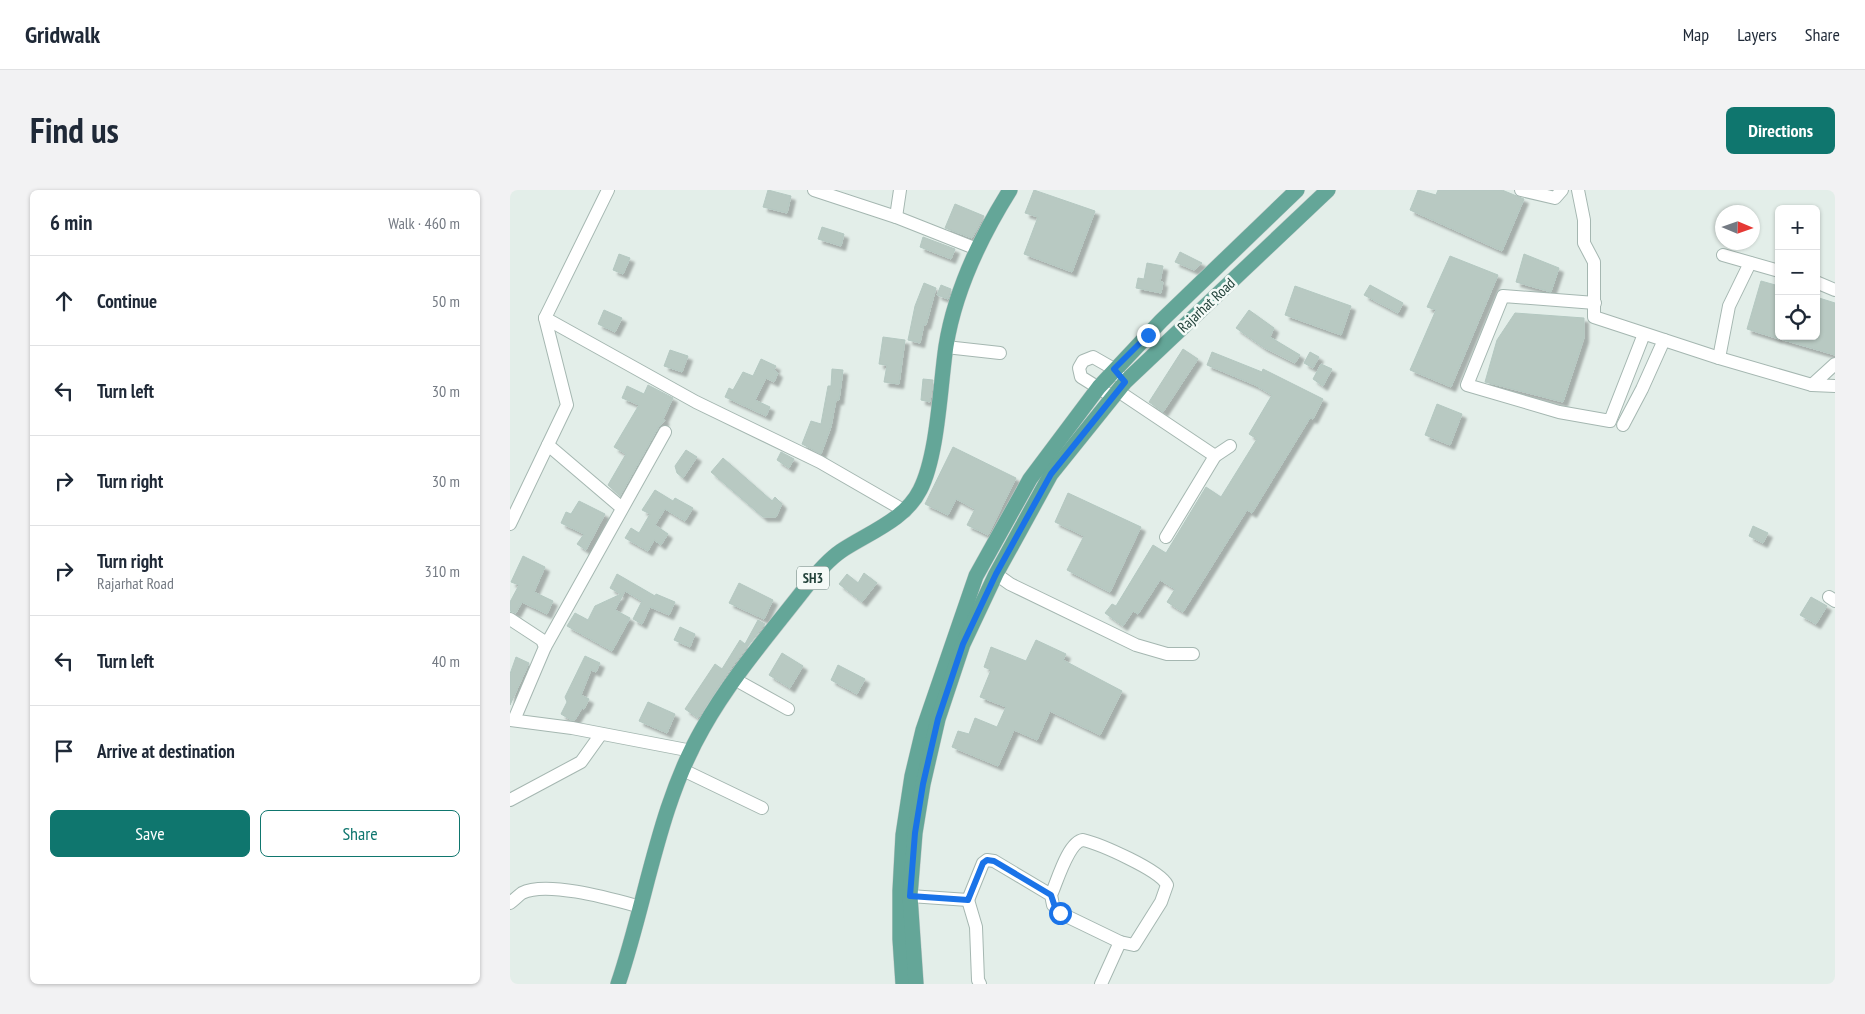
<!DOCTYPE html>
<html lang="en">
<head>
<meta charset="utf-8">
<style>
  :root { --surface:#fff; --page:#f2f2f3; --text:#1f2937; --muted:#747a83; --line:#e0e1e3; --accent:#0f766e }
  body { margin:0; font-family:"PT Sans Narrow",sans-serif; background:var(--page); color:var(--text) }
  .controls { position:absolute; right:15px; top:15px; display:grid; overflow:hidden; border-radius:8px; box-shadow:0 1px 4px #0004 }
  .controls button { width:45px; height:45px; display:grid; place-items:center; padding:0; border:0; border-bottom:1px solid var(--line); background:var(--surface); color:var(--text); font:25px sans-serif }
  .compass { position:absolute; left:1205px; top:15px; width:45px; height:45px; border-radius:50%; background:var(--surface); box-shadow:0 1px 4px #0004; rotate:92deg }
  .stop { position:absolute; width:15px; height:15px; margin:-11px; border:4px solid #1a73e8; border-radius:50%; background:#fff }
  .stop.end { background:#1a73e8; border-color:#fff; box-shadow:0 1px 5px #0008 }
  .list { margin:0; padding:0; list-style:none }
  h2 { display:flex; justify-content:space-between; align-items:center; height:65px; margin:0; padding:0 20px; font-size:21px }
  h2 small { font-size:16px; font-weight:400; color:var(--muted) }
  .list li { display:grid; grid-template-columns:32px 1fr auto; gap:15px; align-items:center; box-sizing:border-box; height:90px; padding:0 20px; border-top:1px solid var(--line) }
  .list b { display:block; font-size:19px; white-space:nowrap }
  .list p { margin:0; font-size:16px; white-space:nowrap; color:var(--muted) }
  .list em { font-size:16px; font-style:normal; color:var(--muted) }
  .actions { display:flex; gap:10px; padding:15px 20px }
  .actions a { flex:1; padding:11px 0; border:1px solid var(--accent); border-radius:8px; text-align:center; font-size:18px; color:var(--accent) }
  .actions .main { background:var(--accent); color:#fff }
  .icon { flex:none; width:28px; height:28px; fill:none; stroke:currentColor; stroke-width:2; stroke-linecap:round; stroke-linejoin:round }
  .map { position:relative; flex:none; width:1325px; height:794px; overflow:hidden; border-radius:8px }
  header { display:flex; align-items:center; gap:30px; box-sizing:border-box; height:70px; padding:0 25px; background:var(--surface); border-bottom:1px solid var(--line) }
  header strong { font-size:24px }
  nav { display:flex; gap:28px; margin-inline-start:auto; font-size:18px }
  .intro { display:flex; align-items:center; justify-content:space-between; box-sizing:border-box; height:120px; padding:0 30px }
  h1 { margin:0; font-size:35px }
  .button { padding:12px 22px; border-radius:8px; background:var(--accent); color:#fff; font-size:18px; font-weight:700 }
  main { display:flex; gap:30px; padding:0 30px }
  aside { flex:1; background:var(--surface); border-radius:8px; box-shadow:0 1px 4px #0004 }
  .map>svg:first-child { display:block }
  .building { fill:#b8c9c2; stroke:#b4c8c1; filter:url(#shadow) }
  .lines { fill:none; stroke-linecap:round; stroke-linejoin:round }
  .minor-casing { stroke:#a5b7b1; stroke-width:14 }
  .major-casing { stroke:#c1cac8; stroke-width:16 }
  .minor { stroke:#fff; stroke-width:12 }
  .major { stroke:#64a698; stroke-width:15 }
  .route { stroke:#1a73e8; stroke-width:6 }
  .labels { text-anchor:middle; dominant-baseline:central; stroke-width:5; stroke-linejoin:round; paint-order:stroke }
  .shield { fill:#f4faf7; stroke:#607872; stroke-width:1 }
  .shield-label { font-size:14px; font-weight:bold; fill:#214139 }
  .street-label { font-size:15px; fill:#214139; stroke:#f4faf7 }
</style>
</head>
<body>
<header>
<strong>Gridwalk</strong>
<nav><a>Map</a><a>Layers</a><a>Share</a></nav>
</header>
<div class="intro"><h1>Find us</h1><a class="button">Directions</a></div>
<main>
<aside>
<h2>6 min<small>Walk · 460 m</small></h2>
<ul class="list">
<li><svg class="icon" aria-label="ahead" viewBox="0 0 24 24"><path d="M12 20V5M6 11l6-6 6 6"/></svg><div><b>Continue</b></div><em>50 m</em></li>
<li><svg class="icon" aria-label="left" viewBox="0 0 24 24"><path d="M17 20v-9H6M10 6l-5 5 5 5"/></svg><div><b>Turn left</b></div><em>30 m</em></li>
<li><svg class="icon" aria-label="right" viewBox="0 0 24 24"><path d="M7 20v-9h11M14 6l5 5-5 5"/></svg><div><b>Turn right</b></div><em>30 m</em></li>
<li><svg class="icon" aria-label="right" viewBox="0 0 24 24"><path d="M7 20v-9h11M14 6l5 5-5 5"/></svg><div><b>Turn right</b><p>Rajarhat Road</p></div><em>310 m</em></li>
<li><svg class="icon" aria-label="left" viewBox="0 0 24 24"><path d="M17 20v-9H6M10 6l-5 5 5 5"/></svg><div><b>Turn left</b></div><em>40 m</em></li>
<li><svg class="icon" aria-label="arrive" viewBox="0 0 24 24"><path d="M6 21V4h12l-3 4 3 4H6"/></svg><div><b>Arrive at destination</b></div></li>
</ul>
<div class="actions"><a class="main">Save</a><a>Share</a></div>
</aside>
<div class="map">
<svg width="1325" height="794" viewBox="0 0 1325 794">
  <defs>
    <filter id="shadow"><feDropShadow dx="4.5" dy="4.5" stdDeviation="1" flood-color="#0004"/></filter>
  </defs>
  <rect width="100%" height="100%" fill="#e3eee9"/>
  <g class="building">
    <polygon points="258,0 281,6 277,23 253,17"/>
    <polygon points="524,0 585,21 562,82 514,64 528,27 515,23"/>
    <polygon points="908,0 926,5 928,0 992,0 1014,9 992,61 900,20"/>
    <polygon points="445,14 474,26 462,48 435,38"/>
    <polygon points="312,37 334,44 331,56 308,49"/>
    <polygon points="413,47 445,59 441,69 410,57"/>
    <polygon points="670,62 692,73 684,80 665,72"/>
    <polygon points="109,64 120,68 113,84 103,80"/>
    <polygon points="1014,64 1049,78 1041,102 1006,92"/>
    <polygon points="940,66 988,85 941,197 900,180 926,120 917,117"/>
    <polygon points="637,73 653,76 650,92 653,92 651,103 626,98 628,88 634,89"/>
    <polygon points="1251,91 1269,96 1269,149 1237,139"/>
    <polygon points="414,93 426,98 416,135 414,134 410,153 398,150 405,116"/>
    <polygon points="431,95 441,99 438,109 427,105"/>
    <polygon points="860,95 893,113 888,123 854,105"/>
    <polygon points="785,96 841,116 831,145 775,125"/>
    <polygon points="1306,107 1325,113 1325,165 1270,149 1270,146 1306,146"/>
    <polygon points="94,120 112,128 105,142 88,134"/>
    <polygon points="739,120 764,138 760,147 790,165 785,173 753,157 726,138"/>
    <polygon points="1005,123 1074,128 1074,148 1053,212 975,192 987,150"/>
    <polygon points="373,147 395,150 389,194 374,192 377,175 369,174"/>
    <polygon points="673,159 688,169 653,222 639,212"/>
    <polygon points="160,160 178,166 172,182 154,176"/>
    <polygon points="702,162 752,182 753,179 813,209 803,229 800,228 742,323 737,320 673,422 657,412 665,399 650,390 628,424 623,421 613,436 595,423 602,414 606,416 643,355 656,363 696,297 711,307 747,249 739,244 762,205 745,195 697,175"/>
    <polygon points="800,162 809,167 803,178 794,173"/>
    <polygon points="251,169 266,176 264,180 268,183 264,192 256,188 245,210 260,217 256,226 215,207 219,198 223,200 233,182 243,186"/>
    <polygon points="811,174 822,179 813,196 803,189"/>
    <polygon points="322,179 333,180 329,210 326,210 321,237 311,264 292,254 301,231 311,234 318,196 321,196"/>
    <polygon points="413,189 423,190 420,212 411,210"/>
    <polygon points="138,195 163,208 153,229 155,230 148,238 110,306 98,295 116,264 104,257 129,215 112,208 117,196 134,204"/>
    <polygon points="927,214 952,224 940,255 915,245"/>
    <polygon points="443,257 506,288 478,345 457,335 465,319 446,309 438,325 415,314"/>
    <polygon points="176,260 187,267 173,288 167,283 165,276"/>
    <polygon points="271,262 284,269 279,278 267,270"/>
    <polygon points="213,268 262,311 265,307 272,314 266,327 253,327 201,282"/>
    <polygon points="145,300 163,311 165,308 183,318 175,331 155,319 145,335 158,344 151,355 144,350 138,361 115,348 121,338 129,343 140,324 132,320"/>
    <polygon points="558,303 631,337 600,402 557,380 574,346 545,332"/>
    <polygon points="69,311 95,324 76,360 67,354 74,344 51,333 56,322 61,324"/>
    <polygon points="1243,336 1258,343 1253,353 1239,346"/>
    <polygon points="13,366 35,377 24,402 43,411 37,424 12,412 6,423 0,421 0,412 9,395 1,392"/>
    <polygon points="354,383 367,393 352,412 329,394 337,384 348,393"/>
    <polygon points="107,384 145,406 146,404 165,412 159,425 140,417 132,434 123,429 132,411 115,401 105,420 120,428 102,461 57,436 65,423 78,430 85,416 111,404 100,398"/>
    <polygon points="229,393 263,410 254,429 219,413"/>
    <polygon points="1301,407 1317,416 1306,434 1290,425"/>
    <polygon points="248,430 255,434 221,478 188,528 175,519 205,474 212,479 230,450 235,454"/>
    <polygon points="170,437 185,444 180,457 164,450"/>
    <polygon points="526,450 556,464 553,470 612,501 590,545 540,521 527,550 504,540 488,576 442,557 448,541 459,544 465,528 487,537 496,517 470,507 481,480 474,477 481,457 516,471"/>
    <polygon points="272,463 293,476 280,498 259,485"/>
    <polygon points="75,466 90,473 86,482 81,480 71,505 79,509 74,519 72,518 65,530 61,530 51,524 57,512 55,507"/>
    <polygon points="6,467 19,473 0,515 0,484"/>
    <polygon points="328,475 355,489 347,504 321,490"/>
    <polygon points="138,512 165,524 157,543 129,531"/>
  </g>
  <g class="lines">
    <defs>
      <g id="minor">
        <polyline points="304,0 386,27 467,59"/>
        <polyline points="1011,0 1045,8 1052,0"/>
        <polyline points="1068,0 1074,30 1074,53 1084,72 1084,127 1209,168 1302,195"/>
        <polyline points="386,27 390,0"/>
        <polyline points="1213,65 1269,81"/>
        <polyline points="1306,92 1325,100"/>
        <polyline points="1085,113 993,106 957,195 1049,222 1100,231 1134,144"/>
        <polyline points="35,128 186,212 310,272 395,321"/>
        <polyline points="436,157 490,163"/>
        <polyline points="1209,168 1219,116 1240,73"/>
        <polyline points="1325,174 1302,195 1325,196"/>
        <polyline points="608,201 705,266 720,256"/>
        <polyline points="603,207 571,187 569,178 573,171 583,167 604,179 610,187"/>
        <polyline points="1113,235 1132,199 1154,150"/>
        <polyline points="38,255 112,318"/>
        <polyline points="0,334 57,215 35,128 98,0"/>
        <polyline points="656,347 705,266"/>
        <polyline points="486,384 500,394 626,455 657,464 683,464"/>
        <polyline points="1319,407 1325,411"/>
        <polyline points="0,429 32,450 35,457 4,530"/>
        <polyline points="35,457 155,242"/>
        <polyline points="226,490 278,519"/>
        <polyline points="0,530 62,538 182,561"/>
        <polyline points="173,580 252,618"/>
        <polyline points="0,610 71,572 91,544"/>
        <path d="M 400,706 L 458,710 L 473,673 L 477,670 L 484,671 L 541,705 L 543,715 L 550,723 L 610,752 L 624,755 L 651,712 L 657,695 C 650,680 590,654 573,650 C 558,652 547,692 541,705"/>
        <polyline points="458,710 466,737 468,790 470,794"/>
        <path d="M 0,713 C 4,710 8,706 12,703 C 37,690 105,710 131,717"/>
        <polyline points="591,794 610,752"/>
      </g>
      <g id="major">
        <path d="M 108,794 C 137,709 148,616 193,538 C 221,488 261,442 296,397 C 306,384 318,370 331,361 C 358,343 395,330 410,300 C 428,265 430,196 436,156 C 445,100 470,48 500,0"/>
        <polyline points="393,794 390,749 390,701 393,645 402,586 413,540 466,386 520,289 589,197 651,131 787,0"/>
        <polyline points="406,794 400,706 405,643 413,594 428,529 453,454 486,384 541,284 615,192 818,0"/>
      </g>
    </defs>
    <use href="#minor" class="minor-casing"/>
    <use href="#major" class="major-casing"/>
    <use href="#minor" class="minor"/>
    <use href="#major" class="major"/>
  </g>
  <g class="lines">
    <polyline class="route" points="550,723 546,720 541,705 484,671 477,670 473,673 458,710 400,706 405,643 413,594 428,529 453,454 486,384 541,284 615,192 604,179 638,145"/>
  </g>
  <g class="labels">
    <rect class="shield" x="287" y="376.5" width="32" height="23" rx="4"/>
    <g class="shield-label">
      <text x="303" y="388">SH3</text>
    </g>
    <g class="street-label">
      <text transform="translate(696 115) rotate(-43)">Rajarhat Road</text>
    </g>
  </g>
</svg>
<div class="controls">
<button>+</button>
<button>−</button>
<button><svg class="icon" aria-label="locate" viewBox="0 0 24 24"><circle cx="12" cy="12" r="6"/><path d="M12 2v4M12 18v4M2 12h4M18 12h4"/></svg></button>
</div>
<svg class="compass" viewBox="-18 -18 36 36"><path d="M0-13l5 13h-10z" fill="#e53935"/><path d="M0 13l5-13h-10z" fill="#747a83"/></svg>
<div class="stop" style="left:550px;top:723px"></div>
<div class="stop end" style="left:638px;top:145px"></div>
</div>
</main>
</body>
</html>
